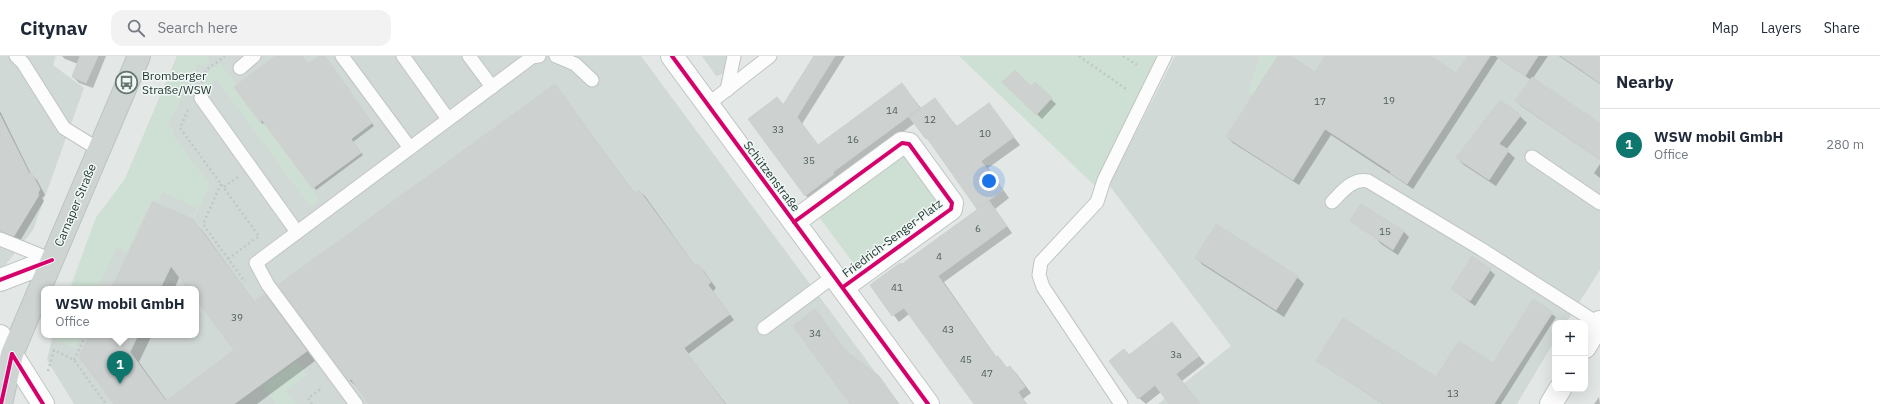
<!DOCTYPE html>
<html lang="en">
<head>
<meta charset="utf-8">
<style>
  :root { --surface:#fff; --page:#f2f2f3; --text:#1f2937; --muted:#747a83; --line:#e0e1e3; --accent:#0f766e }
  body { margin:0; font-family:"IBM Plex Sans",sans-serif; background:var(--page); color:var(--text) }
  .controls { position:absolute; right:12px; bottom:12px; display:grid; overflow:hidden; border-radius:8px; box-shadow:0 4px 16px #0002 }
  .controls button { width:36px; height:36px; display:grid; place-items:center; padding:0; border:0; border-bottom:1px solid var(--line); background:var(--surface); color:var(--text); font:20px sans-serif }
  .you { position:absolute; left:989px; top:125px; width:14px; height:14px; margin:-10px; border:3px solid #fff; border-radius:50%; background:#1a73e8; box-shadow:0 0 0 6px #1a73e833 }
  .badge { display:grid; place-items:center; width:26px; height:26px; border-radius:50%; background:var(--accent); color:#fff; font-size:13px; font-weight:700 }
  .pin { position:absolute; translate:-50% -33px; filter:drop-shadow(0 1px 2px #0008) }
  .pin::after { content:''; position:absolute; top:21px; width:14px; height:12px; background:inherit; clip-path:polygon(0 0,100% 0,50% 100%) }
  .popup { position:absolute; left:41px; top:230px; width:158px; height:52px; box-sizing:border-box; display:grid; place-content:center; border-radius:8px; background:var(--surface); filter:drop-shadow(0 1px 3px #0005); font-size:13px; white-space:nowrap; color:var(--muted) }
  .popup b { font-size:15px; color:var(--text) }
  .popup::after { content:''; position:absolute; left:50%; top:100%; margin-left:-8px; border:8px solid transparent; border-top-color:var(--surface) }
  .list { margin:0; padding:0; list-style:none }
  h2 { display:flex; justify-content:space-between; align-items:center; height:52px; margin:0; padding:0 16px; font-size:17px }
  h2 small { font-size:13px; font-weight:400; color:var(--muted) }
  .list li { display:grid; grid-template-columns:26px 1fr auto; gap:12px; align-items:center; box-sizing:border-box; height:72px; padding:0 16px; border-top:1px solid var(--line) }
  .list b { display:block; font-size:15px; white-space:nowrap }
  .list p { margin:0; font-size:13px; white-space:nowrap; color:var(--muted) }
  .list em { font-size:13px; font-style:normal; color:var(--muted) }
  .icon { flex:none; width:22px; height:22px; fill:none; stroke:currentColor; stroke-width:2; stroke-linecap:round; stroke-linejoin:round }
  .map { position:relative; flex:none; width:1600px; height:348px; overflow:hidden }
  header { display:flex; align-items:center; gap:24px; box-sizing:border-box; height:56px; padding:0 20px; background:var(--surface); border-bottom:1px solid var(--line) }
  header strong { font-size:19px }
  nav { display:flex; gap:22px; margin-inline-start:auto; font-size:14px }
  .search { width:280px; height:36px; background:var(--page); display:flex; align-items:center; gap:10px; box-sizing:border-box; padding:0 14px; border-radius:12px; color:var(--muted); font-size:15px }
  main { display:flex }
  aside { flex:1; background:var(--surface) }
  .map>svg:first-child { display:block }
  .built { fill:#d1d9d6 }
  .green { fill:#cee0d4 }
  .shadow { fill:#0003 }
  .building { fill:#cdd1d0; stroke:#ccd1cf }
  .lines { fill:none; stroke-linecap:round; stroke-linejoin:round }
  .service-casing { stroke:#c0c5c3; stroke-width:15 }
  .minor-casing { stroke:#c0c5c3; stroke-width:24 }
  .tertiary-casing { stroke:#c0c5c3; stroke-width:24 }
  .primary-casing { stroke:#bcc4c2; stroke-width:24 }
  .path { stroke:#c0c8c5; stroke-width:2.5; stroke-dasharray:2 3; stroke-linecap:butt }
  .service { stroke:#fbfcfb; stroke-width:13 }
  .minor { stroke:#fbfcfb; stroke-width:22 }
  .tertiary { stroke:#fbfcfb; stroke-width:22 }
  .primary { stroke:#ced4d2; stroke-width:22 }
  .cycleway-casing { stroke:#f1f7f4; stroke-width:6 }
  .cycleway { stroke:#d6006c; stroke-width:4 }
  .labels { text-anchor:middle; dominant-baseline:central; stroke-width:3; stroke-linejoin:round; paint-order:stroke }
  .number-label { font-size:10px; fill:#4e5f5b }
  .poi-label { font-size:12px; fill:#233934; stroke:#f1f7f4; text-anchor:start }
  .street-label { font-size:12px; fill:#233934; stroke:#f1f7f4 }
</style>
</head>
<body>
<header>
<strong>Citynav</strong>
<div class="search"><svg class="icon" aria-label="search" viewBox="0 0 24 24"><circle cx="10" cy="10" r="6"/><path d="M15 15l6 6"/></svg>Search here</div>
<nav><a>Map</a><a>Layers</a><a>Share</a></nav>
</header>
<main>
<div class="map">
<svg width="1600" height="348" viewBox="0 0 1600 348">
  <rect width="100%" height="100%" fill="#e3e8e6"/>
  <g class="built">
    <polygon points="0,0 56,0 53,9 84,32 33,174 0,216"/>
    <polygon points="177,0 641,0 899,348 74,348 47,304 53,279 196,279 196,233 70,233 96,162 125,123"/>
    <polygon points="702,0 741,0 739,13 716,20"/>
    <polygon points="1175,0 1260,0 1249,36 1288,0 1600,0 1600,214 1566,267 1555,267 1555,284 1517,348 1158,348 1231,290 1109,129"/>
  </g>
  <g class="green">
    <polygon points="178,0 206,0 210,6 204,11 198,8 168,70 174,73 172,78 210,129 194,163 193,162 197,152 163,136 158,145 152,143 127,196 117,191 97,233 70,233 96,162 125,123"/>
    <polygon points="959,0 1160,0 1096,131"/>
    <polygon points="1260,0 1288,0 1256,43 1249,36"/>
    <polygon points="220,7 319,144 310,150 217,24 202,32 209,15"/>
    <polygon points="901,96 943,146 857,212 816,157"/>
    <polygon points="53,279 81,279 75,292 52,282"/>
    <polygon points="297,305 307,319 286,335 296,348 276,348 263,330"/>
  </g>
  <g class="shadow">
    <polygon points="62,0 106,0 93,32 79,27 73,21 78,8 65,3"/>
    <polygon points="278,0 302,0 308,9 321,0 324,0 374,70 353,86 363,99 316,134 265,66 263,68 260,65"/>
    <polygon points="815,0 845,0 802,68 819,90 902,29 922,53 935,43 958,72 989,49 1020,89 988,112 1009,142 995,153 1012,177 944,226 997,302 1008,313 1010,311 1016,317 1031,337 1023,343 1027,348 975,348 909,258 899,266 871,229 902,210 978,154 934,90 915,67 839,123 812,145 805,139 777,42 784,49"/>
    <polygon points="1279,0 1289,0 1316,17 1326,0 1428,0 1457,18 1469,0 1548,0 1533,22 1600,69 1600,104 1521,50 1517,45 1531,24 1498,2 1413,133 1331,79 1299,129 1233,87 1227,81"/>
    <polygon points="1559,0 1600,0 1600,28"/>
    <polygon points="1004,26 1032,31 1035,27 1056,48 1042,63"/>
    <polygon points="555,29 635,138 639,135 645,140 696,211 698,209 704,215 716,232 713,235 734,264 688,298 726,348 370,348 356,329 355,329 349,324"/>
    <polygon points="0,55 31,118 37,124 45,139 42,142 44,145 20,185 0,179"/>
    <polygon points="1520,60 1527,67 1506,94 1515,102 1496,130 1464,109 1457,102"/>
    <polygon points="1600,108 1600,122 1594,117"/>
    <polygon points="1361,149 1404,176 1409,181 1398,199 1381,188 1376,182 1351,165"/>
    <polygon points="192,164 202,174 255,247 265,240 275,249 315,305 257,348 115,348 91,279 152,279 139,306 167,345 235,294 196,242 196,233 189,233 180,220 174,233 112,233"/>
    <polygon points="1196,202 1297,221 1304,228 1284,261 1203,209"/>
    <polygon points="1490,214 1495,219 1475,250 1452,233"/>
    <polygon points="1533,245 1556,261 1501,348 1383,348 1317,305 1436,323 1493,308"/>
    <polygon points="1172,268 1205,307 1182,325 1200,348 1170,348 1161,336 1146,348 1139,342"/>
    <polygon points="1599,341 1600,348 1594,348"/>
  </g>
  <g class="building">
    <polygon points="80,0 98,0 86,27 72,21"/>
    <polygon points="276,0 302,0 308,8 319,0 325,0 372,67 351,83 361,97 313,132 262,64 260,66 234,31"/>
    <polygon points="814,0 835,0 797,61 818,89 902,27 920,52 833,116 834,118 805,140 748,63 777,41 783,49"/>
    <polygon points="1278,0 1291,0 1315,16 1325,0 1430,0 1456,17 1468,0 1490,0 1407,128 1390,117 1391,116 1325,73 1293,124 1226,81"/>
    <polygon points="1496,0 1538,0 1525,20"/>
    <polygon points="1561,0 1600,0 1600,27"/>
    <polygon points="1015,14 1031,30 1035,26 1052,42 1036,59 1002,26"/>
    <polygon points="1532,21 1600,67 1600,104 1515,45"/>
    <polygon points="555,28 634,137 639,134 695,210 698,208 711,226 708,229 730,258 684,292 725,348 369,348 351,323 349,325 278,229"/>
    <polygon points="935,42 956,71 989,47 1014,81 981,105 1003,134 977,153 927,82 926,83 909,61"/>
    <polygon points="1500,44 1521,59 1499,88 1509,94 1489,124 1456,102"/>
    <polygon points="0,59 29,117 32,118 40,133 38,137 39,139 14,180 0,175"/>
    <polygon points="989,145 1007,170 938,220 996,301 998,300 1007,312 1010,310 1025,331 1018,336 1026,348 974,348 904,252 892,260 870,229 900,207 902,208"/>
    <polygon points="153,146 193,163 254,246 265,238 307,295 234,348 114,348 79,301 90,279 138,279 130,296 166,345 234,294 196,243 196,233 188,233 171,210 160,233 111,233"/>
    <polygon points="1361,148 1404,175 1393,194 1350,165"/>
    <polygon points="1216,168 1298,220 1276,254 1195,202"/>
    <polygon points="1472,200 1491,213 1470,245 1451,233"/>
    <polygon points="1533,243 1553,256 1494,348 1384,348 1316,305 1343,262 1436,321 1459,285 1493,307"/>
    <polygon points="815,253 846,295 879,320 899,348 850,348 793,270"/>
    <polygon points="1172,266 1199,300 1176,318 1200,348 1169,348 1155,329 1138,343 1109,305 1124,293 1129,299"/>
  </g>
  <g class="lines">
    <defs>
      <g id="service">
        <polyline points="16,0 23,7 64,72 98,93"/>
        <polyline points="342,0 410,92"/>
        <polyline points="403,0 448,63"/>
        <polyline points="469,0 492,31"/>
        <polyline points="556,0 575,8 592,24"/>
        <polyline points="240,12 254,0"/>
        <polyline points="727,34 734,0"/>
        <polyline points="201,42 297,176"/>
        <polyline points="707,49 770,0"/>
        <polyline points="1532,101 1600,147"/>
        <path d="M 1332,146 C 1342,136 1352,122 1368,125 L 1481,193 L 1599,268"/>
        <polyline points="0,183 52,204"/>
        <polyline points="764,272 834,220"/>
        <polyline points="356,348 268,229 256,207 532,1 539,0"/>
        <polyline points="1121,348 1043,231 1039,219 1041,206 1097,146 1104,124 1165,0"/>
      </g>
      <g id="minor">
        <polyline points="794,166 902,87 909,88 952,147 951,153 843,231"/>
        <polyline points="0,224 52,204"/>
        <polyline points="0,280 43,348"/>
        <polyline points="1585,291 1600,266"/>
        <polyline points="1551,348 1560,333"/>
      </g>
      <polyline id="tertiary" points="672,0 928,348"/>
      <polyline id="primary" points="1,348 12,298 139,0"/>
    </defs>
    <use href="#service" class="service-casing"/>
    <use href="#minor" class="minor-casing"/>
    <use href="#tertiary" class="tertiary-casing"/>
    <use href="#primary" class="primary-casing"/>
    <g class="path">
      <polyline points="1079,0 1126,33"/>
      <polyline points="1123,0 1137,9"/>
      <polyline points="201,26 206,14 225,0"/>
      <polyline points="188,54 180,72 259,180 228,203"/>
      <polyline points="221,128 203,168 245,226"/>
      <polyline points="224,131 238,121"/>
      <polyline points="74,304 86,279"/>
      <polyline points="48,315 54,294 74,304 106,348"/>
      <polyline points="312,348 308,342 321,333 320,331"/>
    </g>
    <use href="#service" class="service"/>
    <use href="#minor" class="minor"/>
    <use href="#tertiary" class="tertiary"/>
    <use href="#primary" class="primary"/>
    <defs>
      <g id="cycleway">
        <polyline points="672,0 928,348"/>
        <polyline points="794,166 902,87 909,88 952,147 951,153 843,231"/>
        <polyline points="0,224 52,204"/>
        <polyline points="12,298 43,348"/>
        <polyline points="1,348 12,298"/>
      </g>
    </defs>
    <use href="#cycleway" class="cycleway-casing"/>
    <use href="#cycleway" class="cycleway"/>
  </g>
  <defs>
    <symbol id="bus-ring" viewBox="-11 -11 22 22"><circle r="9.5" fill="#f1f7f4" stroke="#667672" stroke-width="1.5"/><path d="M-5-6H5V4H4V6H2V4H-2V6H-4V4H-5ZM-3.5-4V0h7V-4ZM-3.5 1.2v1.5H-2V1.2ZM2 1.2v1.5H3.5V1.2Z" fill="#667672"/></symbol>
  </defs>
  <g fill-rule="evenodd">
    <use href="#bus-ring" x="114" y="14" width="25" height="25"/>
  </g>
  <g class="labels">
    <g class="number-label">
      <text x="1389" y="44">19</text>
      <text x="1320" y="45">17</text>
      <text x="892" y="54">14</text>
      <text x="930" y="63">12</text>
      <text x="778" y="73">33</text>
      <text x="985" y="77">10</text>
      <text x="853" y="83">16</text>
      <text x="809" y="104">35</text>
      <text x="978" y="172">6</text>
      <text x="1385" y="175">15</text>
      <text x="939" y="200">4</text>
      <text x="897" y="231">41</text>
      <text x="237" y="261">39</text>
      <text x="948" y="273">43</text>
      <text x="815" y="277">34</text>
      <text x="1176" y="298">3a</text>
      <text x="966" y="303">45</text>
      <text x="987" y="317">47</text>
      <text x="1453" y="337">13</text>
    </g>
    <g class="poi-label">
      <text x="142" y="19">Bromberger<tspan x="142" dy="14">Straße/WSW</tspan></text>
    </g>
    <g class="street-label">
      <text transform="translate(772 120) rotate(53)">Schützenstraße</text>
      <text transform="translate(75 149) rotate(-67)">Carnaper Straße</text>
      <text transform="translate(892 182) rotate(-37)">Friedrich-Senger-Platz</text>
    </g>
  </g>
</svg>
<div class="controls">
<button>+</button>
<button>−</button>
</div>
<div class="you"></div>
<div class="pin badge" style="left:120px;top:328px">1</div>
<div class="popup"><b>WSW mobil GmbH</b>Office</div>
</div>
<aside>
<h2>Nearby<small></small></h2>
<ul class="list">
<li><span class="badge">1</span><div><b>WSW mobil GmbH</b><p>Office</p></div><em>280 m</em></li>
</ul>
</aside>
</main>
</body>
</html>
